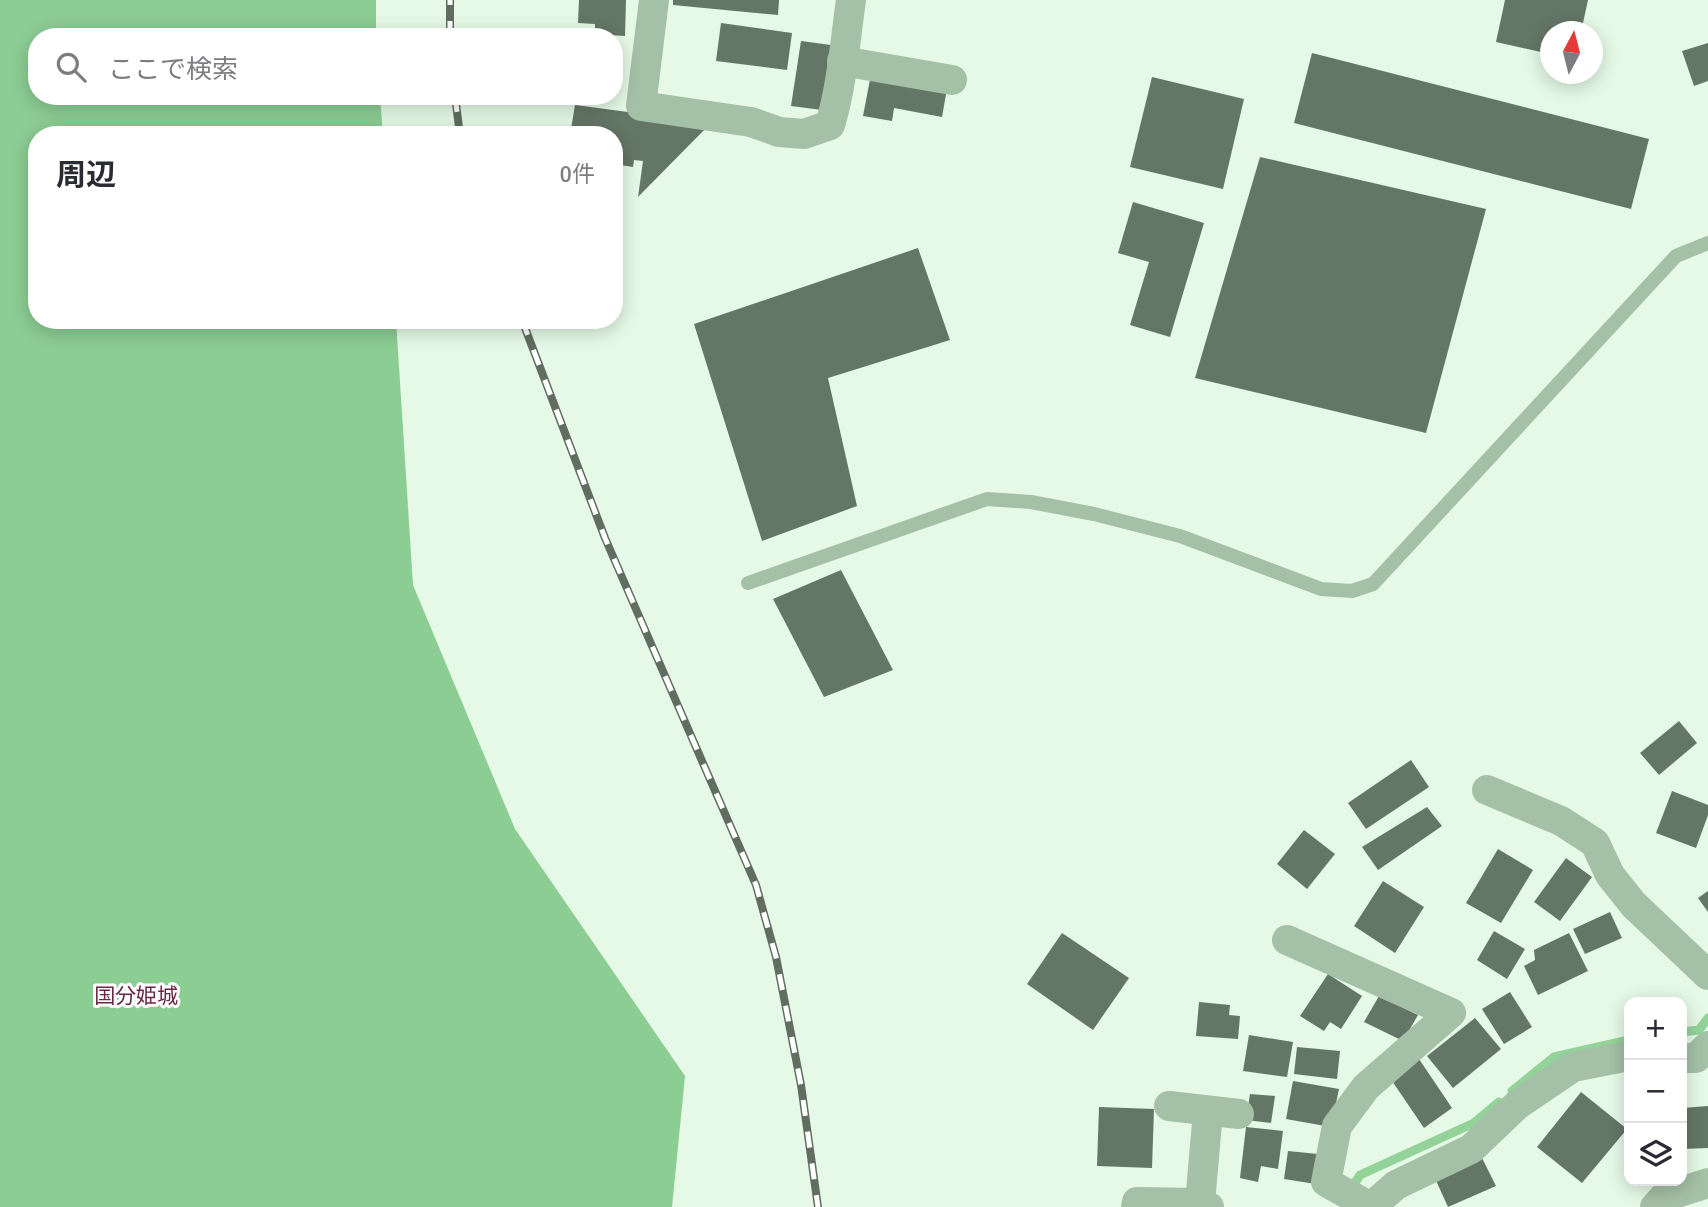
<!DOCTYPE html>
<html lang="ja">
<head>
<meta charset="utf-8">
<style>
  :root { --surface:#fff; --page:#f2f2f3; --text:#2b2b33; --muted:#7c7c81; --line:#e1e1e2 }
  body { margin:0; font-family:Signika,"Noto Sans JP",sans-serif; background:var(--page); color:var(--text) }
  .controls { position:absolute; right:21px; bottom:21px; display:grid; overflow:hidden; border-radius:14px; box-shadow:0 4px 18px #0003 }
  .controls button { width:63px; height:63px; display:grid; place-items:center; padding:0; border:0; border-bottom:2px solid var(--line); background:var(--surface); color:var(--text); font:35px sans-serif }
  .compass { position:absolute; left:1540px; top:21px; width:63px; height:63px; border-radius:50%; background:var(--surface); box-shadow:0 4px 18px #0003; rotate:7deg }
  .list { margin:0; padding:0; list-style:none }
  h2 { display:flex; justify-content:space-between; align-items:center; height:91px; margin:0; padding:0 28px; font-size:30px }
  h2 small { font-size:23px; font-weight:400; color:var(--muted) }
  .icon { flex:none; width:38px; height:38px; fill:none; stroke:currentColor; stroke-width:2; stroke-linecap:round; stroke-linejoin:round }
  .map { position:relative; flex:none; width:1708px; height:1207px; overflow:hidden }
  .search { position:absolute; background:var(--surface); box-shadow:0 4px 18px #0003; left:28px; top:28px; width:595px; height:77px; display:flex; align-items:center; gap:18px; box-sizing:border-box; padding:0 24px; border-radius:28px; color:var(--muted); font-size:26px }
  .panel { position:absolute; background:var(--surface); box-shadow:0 4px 18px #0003; left:28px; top:126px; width:595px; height:203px; border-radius:28px }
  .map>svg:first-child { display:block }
  .forest { fill:#8ccd93 }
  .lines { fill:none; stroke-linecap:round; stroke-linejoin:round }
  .stream { stroke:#93d399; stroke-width:9 }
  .building { fill:#647665 }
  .lane { stroke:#a4c0a6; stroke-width:14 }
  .street { stroke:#a4c0a6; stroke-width:30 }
  .rail-casing { stroke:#616d61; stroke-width:8 }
  .rail { stroke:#fff; stroke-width:5; stroke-dasharray:16; stroke-linecap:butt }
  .labels { text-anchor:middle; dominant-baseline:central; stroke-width:6; stroke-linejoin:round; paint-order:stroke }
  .quarter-label { font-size:21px; fill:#692743; stroke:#fff }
</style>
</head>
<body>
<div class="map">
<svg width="1708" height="1207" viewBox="0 0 1708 1207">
  <rect width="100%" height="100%" fill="#e5f9e6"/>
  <polygon class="forest" points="0,0 376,0 376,37 37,37 37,96 380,96 383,135 37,135 37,320 396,320 413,585 515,829 685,1076 672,1207 0,1207"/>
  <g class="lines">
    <g class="stream">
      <polyline points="1682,1032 1699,1030 1708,1018"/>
      <polyline points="1512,1091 1554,1057 1629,1040"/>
      <polyline points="1351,1189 1360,1175 1474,1123 1499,1102"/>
    </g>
  </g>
  <g class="building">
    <polygon points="579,0 626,0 625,36 595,34 595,24 578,23"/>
    <polygon points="673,0 779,0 778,15 673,5"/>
    <polygon points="1505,0 1588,0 1581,32 1550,32 1550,54 1496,42"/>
    <polygon points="721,23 792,33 787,70 716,61"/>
    <polygon points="801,41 831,45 822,110 791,106"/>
    <polygon points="1708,43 1708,81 1694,86 1682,51"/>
    <polygon points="1312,53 1649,139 1631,209 1294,123"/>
    <polygon points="872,69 948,83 942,117 894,108 892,121 863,116"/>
    <polygon points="1152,77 1244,99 1223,189 1130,167"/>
    <polygon points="575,105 711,123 638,197 643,161 634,160 633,167 614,164 614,135 570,135"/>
    <polygon points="1260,157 1486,209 1426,433 1195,378"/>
    <polygon points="1133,202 1204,223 1170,337 1130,325 1149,262 1118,253"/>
    <polygon points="918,248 950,340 828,378 857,506 762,541 694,324"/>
    <polygon points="841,570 893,670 824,697 773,599"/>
    <polygon points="1679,721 1697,743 1659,775 1640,753"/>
    <polygon points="1411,760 1429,787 1366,829 1348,803"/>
    <polygon points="1672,791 1708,805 1708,815 1696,848 1656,833"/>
    <polygon points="1427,807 1442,826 1378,870 1362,847"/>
    <polygon points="1304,830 1335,854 1307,889 1277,864"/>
    <polygon points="1498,849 1533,870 1501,923 1466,903"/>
    <polygon points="1566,858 1592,877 1560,921 1534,902"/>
    <polygon points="1383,881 1424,907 1395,953 1354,926"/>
    <polygon points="1708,891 1708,912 1698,898"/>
    <polygon points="1610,912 1622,938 1585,954 1573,929"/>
    <polygon points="1494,931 1525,949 1507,979 1477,960"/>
    <polygon points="1062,933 1129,978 1093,1030 1027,984"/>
    <polygon points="1569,933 1588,971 1538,995 1524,966 1535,960 1534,950"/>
    <polygon points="1328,974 1362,996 1341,1029 1330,1022 1324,1031 1300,1016"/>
    <polygon points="1510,992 1532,1027 1504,1044 1482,1009"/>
    <polygon points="1379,996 1418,1015 1403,1041 1364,1022"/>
    <polygon points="1199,1002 1230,1005 1229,1015 1240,1016 1238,1039 1196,1036"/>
    <polygon points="1475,1018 1501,1049 1453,1088 1427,1056"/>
    <polygon points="1249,1035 1293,1042 1287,1077 1243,1071"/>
    <polygon points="1297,1047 1340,1051 1337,1079 1294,1074"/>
    <polygon points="1419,1059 1452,1108 1424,1128 1390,1078"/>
    <polygon points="1293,1081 1339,1089 1331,1127 1286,1119"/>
    <polygon points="1581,1092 1627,1129 1582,1183 1537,1147"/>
    <polygon points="1250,1094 1275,1096 1271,1123 1246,1120"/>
    <polygon points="1708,1106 1708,1148 1682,1149 1682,1108"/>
    <polygon points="1099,1107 1154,1109 1152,1168 1097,1166"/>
    <polygon points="1246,1127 1283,1131 1278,1169 1261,1166 1258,1182 1240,1178"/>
    <polygon points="1288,1151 1328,1155 1322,1185 1284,1179"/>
    <polygon points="1479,1152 1496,1186 1448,1207 1433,1174"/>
  </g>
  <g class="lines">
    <polyline class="lane" points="748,583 987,499 1031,502 1094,514 1180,536 1321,589 1352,591 1373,584 1676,256 1708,243"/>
    <g class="street">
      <path d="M 654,0 L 641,106 L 751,122 L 779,132 L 804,134 L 830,125 C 842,85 845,42 851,0"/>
      <polyline points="842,61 952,80"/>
      <polyline points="1487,790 1561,821 1595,843 1610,875 1634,905 1708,975"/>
      <polyline points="1287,940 1451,1013 1366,1087 1337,1126 1326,1182 1371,1207"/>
      <polyline points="1682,1058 1696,1058 1708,1046"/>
      <polyline points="1169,1106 1239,1114"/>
      <polyline points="1208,1111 1200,1203 1209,1207"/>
      <polyline points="1136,1207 1137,1202 1200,1203"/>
      <polyline points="1371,1207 1396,1185 1471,1149 1517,1105 1573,1067 1629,1056"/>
      <polyline points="1655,1207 1664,1197 1708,1183"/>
    </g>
    <defs>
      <g id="rail">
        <polyline points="450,37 450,0"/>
        <polyline points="455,96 460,135"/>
        <polyline points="522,320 605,538 756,885 776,957 801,1085 818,1207"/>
      </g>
    </defs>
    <use href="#rail" class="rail-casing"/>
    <use href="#rail" class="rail"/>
  </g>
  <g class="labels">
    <g class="quarter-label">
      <text x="136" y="996">国分姫城</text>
    </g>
  </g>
</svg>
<div class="controls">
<button>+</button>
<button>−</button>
<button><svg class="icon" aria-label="layers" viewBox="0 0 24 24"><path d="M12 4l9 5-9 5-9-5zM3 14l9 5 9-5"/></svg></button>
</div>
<svg class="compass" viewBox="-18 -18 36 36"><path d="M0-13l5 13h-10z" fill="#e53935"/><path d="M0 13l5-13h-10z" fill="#7c7c81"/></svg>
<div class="search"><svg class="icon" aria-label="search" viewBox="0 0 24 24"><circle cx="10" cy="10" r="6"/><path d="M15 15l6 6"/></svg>ここで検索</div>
<section class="panel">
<h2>周辺<small>0件</small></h2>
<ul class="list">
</ul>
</section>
</div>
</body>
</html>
